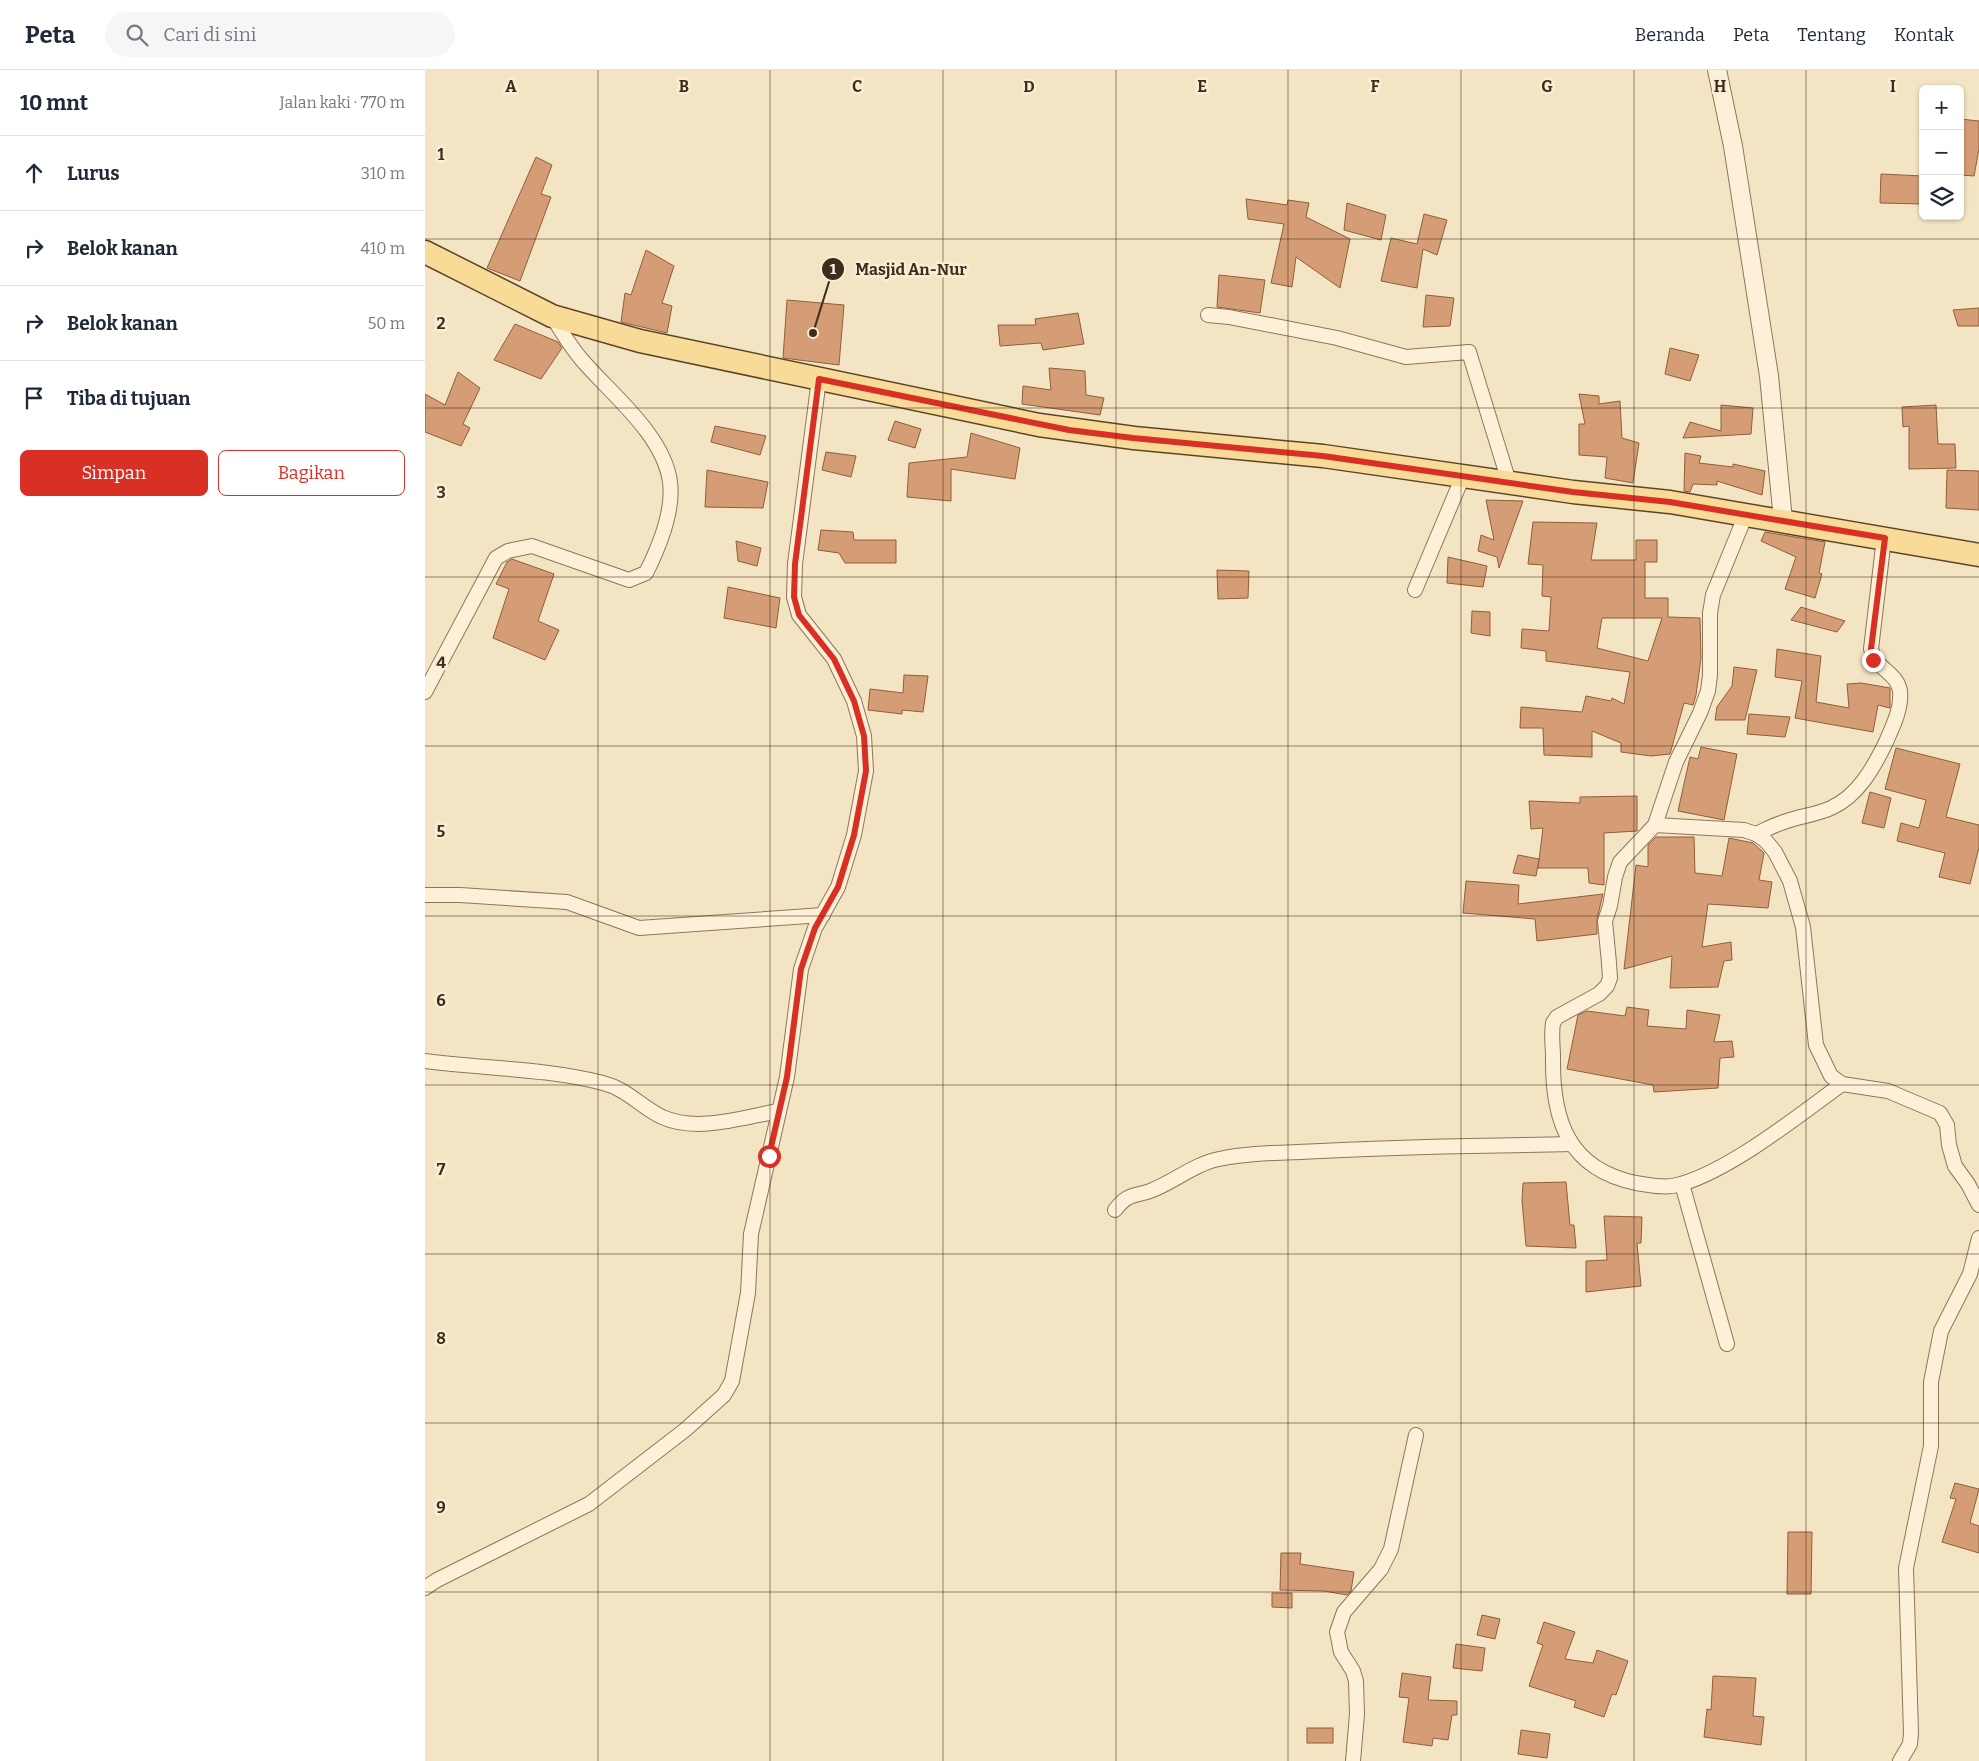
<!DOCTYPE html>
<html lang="id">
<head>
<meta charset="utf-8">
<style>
  :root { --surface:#fff; --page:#f6f6f7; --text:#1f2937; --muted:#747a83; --line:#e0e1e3; --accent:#d93025 }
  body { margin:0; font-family:Bitter,serif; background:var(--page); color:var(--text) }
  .controls { position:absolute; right:15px; top:15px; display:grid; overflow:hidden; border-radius:8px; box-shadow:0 1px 4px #0004 }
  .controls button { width:45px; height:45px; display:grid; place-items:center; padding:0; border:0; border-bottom:1px solid var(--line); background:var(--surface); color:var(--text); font:25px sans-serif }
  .stop { position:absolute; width:15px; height:15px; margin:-11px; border:4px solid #d93025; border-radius:50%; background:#fff }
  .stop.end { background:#d93025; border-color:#fff; box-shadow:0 1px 5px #0008 }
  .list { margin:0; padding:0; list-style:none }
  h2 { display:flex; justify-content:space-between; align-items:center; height:65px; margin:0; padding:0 20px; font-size:21px }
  h2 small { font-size:16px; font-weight:400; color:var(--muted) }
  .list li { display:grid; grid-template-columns:32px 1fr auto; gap:15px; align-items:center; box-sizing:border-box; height:75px; padding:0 20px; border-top:1px solid var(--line) }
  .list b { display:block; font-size:19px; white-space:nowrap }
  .list em { font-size:16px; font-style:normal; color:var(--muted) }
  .actions { display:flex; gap:10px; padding:15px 20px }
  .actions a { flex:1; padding:11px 0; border:1px solid var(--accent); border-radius:8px; text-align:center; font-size:18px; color:var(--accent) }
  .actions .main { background:var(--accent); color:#fff }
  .icon { flex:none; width:28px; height:28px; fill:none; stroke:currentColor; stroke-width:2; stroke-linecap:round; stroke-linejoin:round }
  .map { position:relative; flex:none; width:1554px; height:1691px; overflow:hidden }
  header { display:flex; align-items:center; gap:30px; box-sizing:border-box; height:70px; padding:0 25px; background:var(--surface); border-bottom:1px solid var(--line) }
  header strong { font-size:24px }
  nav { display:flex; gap:28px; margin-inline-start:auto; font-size:18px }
  .search { width:350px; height:45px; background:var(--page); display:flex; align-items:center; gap:12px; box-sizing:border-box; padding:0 18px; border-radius:28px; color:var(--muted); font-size:19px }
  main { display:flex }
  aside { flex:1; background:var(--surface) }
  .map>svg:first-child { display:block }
  .building { fill:#d49d75; stroke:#915d3b; fill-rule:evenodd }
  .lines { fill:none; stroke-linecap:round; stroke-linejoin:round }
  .minor-casing { stroke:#8f7558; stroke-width:16 }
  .tertiary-casing { stroke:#8f7558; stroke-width:20 }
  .primary-casing { stroke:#5d432c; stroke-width:25 }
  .minor { stroke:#fcf1d8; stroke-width:14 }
  .tertiary { stroke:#fcf1d8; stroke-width:18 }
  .primary { stroke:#f9db98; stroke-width:22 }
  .route { stroke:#d93025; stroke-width:6 }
  .grid { fill:none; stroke:#3e2d1d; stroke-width:1; stroke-opacity:0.55 }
  .grid-label { font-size:16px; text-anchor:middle; font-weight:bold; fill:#3e2d1d; stroke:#f9eed4; stroke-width:5; stroke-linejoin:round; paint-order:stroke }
  .leader { fill:none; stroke:#3e2d1d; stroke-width:2 }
  .callout-dot { fill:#3e2d1d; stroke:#f9eed4; stroke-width:2 }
  .mark-label { font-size:15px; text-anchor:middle; font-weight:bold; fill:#fff }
  .callout-label { font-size:16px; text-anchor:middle; font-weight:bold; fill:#3e2d1d; stroke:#f9eed4; stroke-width:5; stroke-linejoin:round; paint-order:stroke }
</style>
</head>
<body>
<header>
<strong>Peta</strong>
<div class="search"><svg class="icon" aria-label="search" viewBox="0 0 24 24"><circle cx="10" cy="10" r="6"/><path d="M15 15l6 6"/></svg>Cari di sini</div>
<nav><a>Beranda</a><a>Peta</a><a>Tentang</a><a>Kontak</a></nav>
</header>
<main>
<aside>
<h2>10 mnt<small>Jalan kaki · 770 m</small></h2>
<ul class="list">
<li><svg class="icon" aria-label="ahead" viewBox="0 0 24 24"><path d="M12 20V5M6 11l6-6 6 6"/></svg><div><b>Lurus</b></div><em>310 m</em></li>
<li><svg class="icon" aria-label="right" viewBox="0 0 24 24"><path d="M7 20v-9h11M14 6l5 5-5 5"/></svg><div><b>Belok kanan</b></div><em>410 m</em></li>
<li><svg class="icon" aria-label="right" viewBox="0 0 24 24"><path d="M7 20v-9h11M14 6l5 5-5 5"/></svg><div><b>Belok kanan</b></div><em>50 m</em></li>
<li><svg class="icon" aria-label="arrive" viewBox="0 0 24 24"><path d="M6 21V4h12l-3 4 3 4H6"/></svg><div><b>Tiba di tujuan</b></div></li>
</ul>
<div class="actions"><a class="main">Simpan</a><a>Bagikan</a></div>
</aside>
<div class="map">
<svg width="1554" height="1691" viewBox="0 0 1554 1691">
  <rect width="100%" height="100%" fill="#f3e5c3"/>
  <g class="building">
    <polygon points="1535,49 1554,51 1554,79 1549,106 1535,105"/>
    <polygon points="111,87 127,95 116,124 126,127 95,211 62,198"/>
    <polygon points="1456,104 1498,106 1498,134 1455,133"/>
    <polygon points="821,129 862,135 863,130 884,133 881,147 925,169 915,218 871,187 867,217 846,213 859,154 823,149"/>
    <polygon points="922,133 961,145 956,170 919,160"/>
    <polygon points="999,144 1022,150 1012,185 998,179 992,218 956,211 966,168 992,174"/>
    <polygon points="221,180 249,196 237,233 247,236 242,263 196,252 200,223 206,225"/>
    <polygon points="794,205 840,210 835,243 792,237"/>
    <polygon points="1001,225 1029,228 1025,256 998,257"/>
    <polygon points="362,230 419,235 414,295 358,288"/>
    <polygon points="1554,238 1554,256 1533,256 1528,240"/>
    <polygon points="653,243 659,274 618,280 616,273 575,276 573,255 611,255 610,249"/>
    <polygon points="90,254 133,272 137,278 116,309 69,290"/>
    <polygon points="1245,278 1274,285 1265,311 1240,304"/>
    <polygon points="624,298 660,301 661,325 679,328 675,345 597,334 598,316 626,320"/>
    <polygon points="33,302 55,318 38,354 45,358 36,376 0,362 0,324 20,335"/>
    <polygon points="1154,324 1174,326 1174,334 1195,331 1197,368 1214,373 1208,413 1180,408 1182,387 1154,385 1154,354 1160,354"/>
    <polygon points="1296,335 1328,338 1326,364 1258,368 1265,352 1296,361"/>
    <polygon points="1511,335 1513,374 1530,374 1531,398 1484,399 1484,356 1478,357 1477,337"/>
    <polygon points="470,351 496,359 490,378 463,370"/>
    <polygon points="290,356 341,366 335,385 286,372"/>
    <polygon points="546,363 595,378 590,409 526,399 526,431 482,427 484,393 542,387"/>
    <polygon points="401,382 431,386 426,407 397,400"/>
    <polygon points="1260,383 1276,386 1274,393 1308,397 1308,394 1340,401 1337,425 1292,411 1292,415 1268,414 1265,422 1259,421"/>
    <polygon points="282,400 343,412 338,438 280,437"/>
    <polygon points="1522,400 1554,401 1554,440 1521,438"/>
    <polygon points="1061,430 1098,431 1074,498 1072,487 1053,481 1056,465 1069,470"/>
    <path d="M 1108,452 L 1172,453 L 1166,490 L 1211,490 L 1211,470 L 1232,470 L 1232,492 L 1220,492 L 1220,528 L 1243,528 L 1243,547 L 1275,548 L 1276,588 L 1271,625 L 1268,635 L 1259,633 L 1245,684 L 1226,686 L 1196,682 L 1196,673 L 1167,661 L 1167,687 L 1119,685 L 1118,658 L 1095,658 L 1096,637 L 1157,642 L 1161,626 L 1186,631 L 1187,628 L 1199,634 L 1205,602 L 1121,591 L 1121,581 L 1096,578 L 1097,559 L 1124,561 L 1126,527 L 1117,526 L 1118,495 L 1103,494 ZM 1177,548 L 1237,548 L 1223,591 L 1172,578 Z"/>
    <polygon points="396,460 428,462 429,470 471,470 471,493 420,493 414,483 393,480"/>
    <polygon points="1340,462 1400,472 1394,503 1397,504 1390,528 1360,519 1371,487 1336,471"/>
    <polygon points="311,471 336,478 332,496 313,491"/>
    <polygon points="1023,487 1062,496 1058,517 1022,513"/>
    <polygon points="87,489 129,504 113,551 134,560 120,590 68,568 84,519 71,514 82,492"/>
    <polygon points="792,500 824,501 823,528 793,529"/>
    <polygon points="303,517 355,528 351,558 299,548"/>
    <polygon points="1376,537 1420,551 1412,562 1366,550"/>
    <polygon points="1047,541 1065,542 1065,566 1046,563"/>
    <polygon points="1352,579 1396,586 1391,632 1424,638 1422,614 1436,613 1465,618 1465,638 1453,635 1448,662 1370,648 1377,611 1350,607"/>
    <polygon points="1309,597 1332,600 1320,650 1290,650 1292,637 1307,616"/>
    <polygon points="479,605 503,606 498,642 477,640 477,644 443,640 445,619 478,623"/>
    <polygon points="1324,644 1365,647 1360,667 1322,664"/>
    <polygon points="1276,677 1312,684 1299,750 1253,741 1265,687 1273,689"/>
    <polygon points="1471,678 1535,694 1521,747 1554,755 1554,777 1545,814 1514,807 1520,783 1472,771 1476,753 1494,758 1501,730 1460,719"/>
    <polygon points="1445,722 1466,728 1459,758 1437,753"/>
    <polygon points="1212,726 1212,761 1179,763 1179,815 1164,813 1163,798 1113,798 1118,758 1106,759 1104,731 1155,733 1155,727"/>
    <polygon points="1231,767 1269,767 1270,803 1297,806 1304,768 1328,773 1339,783 1334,810 1347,812 1343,838 1283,834 1277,877 1306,872 1307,890 1299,891 1293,917 1245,918 1247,886 1199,899 1211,795 1223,797 1223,775"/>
    <polygon points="1093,785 1114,789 1111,806 1088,803"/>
    <polygon points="1041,811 1094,815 1093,834 1178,824 1172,849 1172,864 1112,871 1110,849 1038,843"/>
    <polygon points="1202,937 1224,940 1222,956 1261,959 1262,940 1295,945 1289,972 1307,971 1309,987 1295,988 1293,1018 1229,1022 1228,1015 1142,999 1153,945 1162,941 1200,946"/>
    <polygon points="1141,1112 1145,1155 1149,1155 1151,1178 1101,1176 1097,1130 1098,1113"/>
    <polygon points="1179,1146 1217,1147 1216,1173 1212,1173 1216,1216 1161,1222 1161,1191 1182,1190"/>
    <polygon points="1530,1413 1554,1419 1545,1453 1554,1456 1554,1483 1517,1472 1531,1429 1525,1428"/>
    <polygon points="1363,1462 1387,1462 1386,1524 1362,1524"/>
    <polygon points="856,1483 876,1483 875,1494 929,1502 926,1521 922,1525 899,1521 855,1520"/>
    <polygon points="847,1523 867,1523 867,1538 847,1537"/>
    <polygon points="1057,1545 1075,1549 1070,1569 1052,1565"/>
    <polygon points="1119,1552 1150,1562 1140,1589 1168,1593 1172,1580 1203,1591 1191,1625 1187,1624 1179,1647 1149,1637 1151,1631 1104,1616 1118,1575 1112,1573"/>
    <polygon points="1031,1574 1060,1578 1057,1601 1028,1598"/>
    <polygon points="977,1603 1006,1607 1003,1630 1032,1631 1032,1645 1027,1645 1023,1670 1008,1668 1007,1676 978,1672 984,1628 974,1627"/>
    <polygon points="1288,1606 1331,1608 1328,1646 1339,1647 1336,1675 1279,1667 1282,1639 1286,1640"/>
    <rect x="882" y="1658" width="26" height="15"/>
    <polygon points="1096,1660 1125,1664 1122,1688 1093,1684"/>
  </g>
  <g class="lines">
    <defs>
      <g id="minor">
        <polyline points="783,245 804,247 912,268 981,287 1044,282 1084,412"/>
        <path d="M 1321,444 L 1288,525 L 1285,543 L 1285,605 L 1283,621 L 1275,643 L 1251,692 L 1230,755 L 1195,792 L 1190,807 L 1185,836 L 1180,851 L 1184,893 L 1185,908 L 1182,916 L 1174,924 L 1132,947 L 1128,953 C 1126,965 1128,976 1128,987 C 1127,1050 1143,1099 1211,1113 C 1225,1115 1241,1119 1256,1114 C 1307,1099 1373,1046 1417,1014"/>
        <polyline points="990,520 1038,406"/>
        <path d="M 0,622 L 71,488 L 83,481 L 107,476 L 204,510 L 221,503 C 234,477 249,441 245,412 C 239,365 186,324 157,290 C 145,276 136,261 127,246"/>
        <polyline points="1230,755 1319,760 1331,764 1341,771 1350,782 1365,811 1378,857 1391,975 1406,1006 1417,1014 1463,1021 1515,1043 1522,1055 1524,1075 1530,1096 1543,1114 1554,1135"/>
        <path d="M 1331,764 C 1340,760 1349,755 1359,752 C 1374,746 1391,745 1406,738 C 1433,726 1449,697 1461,672 C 1468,656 1477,638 1475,621 C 1472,602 1451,600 1446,579 L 1459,468"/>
        <polyline points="0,825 35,825 142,832 214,858 398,845"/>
        <path d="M 0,991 C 60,999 119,998 178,1013 C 202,1019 216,1037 237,1047 C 273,1063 318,1047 354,1041"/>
        <polyline points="1257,1114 1302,1274"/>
        <path d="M 690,1140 C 703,1123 708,1127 725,1121 C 749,1112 769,1094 794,1089 C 827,1082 862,1083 896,1081 C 979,1076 1063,1076 1146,1074"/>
        <polyline points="0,1518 12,1510 164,1434 260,1360 299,1325 307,1311 323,1223 326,1164 362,1007 376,899 390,858 413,817 429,765 441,701 439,666 429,631 409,589 374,545 369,527 370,494 394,309"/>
        <polyline points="928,1691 932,1644 931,1611 928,1601 916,1582 912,1562 919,1542 956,1499 966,1479 991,1365"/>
        <polyline points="1475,1691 1485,1674 1486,1663 1481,1498 1506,1376 1506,1312 1516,1261 1545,1204 1554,1168"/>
      </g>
      <polyline id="tertiary" points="1292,0 1308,76 1344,306 1358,450"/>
      <polyline id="primary" points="0,182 127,246 215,271 614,355 709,368 898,386 1148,422 1245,432 1554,485"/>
    </defs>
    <use href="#minor" class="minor-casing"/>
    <use href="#tertiary" class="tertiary-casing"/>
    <use href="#primary" class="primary-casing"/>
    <use href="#minor" class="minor"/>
    <use href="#tertiary" class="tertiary"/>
    <use href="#primary" class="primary"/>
  </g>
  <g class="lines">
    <polyline class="route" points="344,1086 362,1007 376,899 390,858 413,817 429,765 441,701 439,666 429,631 409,589 374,545 369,527 370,494 394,309 644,360 708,368 898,386 1148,422 1245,432 1460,468 1446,579 1448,590"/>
  </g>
  <path class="grid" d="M 173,0 L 173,1691M 345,0 L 345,1691M 518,0 L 518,1691M 691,0 L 691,1691M 863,0 L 863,1691M 1036,0 L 1036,1691M 1209,0 L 1209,1691M 1381,0 L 1381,1691M 0,169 L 1554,169M 0,338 L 1554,338M 0,507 L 1554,507M 0,676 L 1554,676M 0,846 L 1554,846M 0,1015 L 1554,1015M 0,1184 L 1554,1184M 0,1353 L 1554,1353M 0,1522 L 1554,1522"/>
  <g class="grid-label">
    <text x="86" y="22">A</text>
    <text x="259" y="22">B</text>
    <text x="432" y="22">C</text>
    <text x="604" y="22">D</text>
    <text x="777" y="22">E</text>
    <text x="950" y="22">F</text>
    <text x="1122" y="22">G</text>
    <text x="1295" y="22">H</text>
    <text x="1468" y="22">I</text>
    <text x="16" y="90">1</text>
    <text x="16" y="259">2</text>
    <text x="16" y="428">3</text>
    <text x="16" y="598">4</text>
    <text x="16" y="767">5</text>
    <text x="16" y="936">6</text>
    <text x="16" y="1105">7</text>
    <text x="16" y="1274">8</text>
    <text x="16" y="1443">9</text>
  </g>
  <path class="leader" d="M388 263L408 199"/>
  <g class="callout-dot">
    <circle cx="388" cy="263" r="5"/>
    <circle cx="408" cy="199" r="12"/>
  </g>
  <g class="mark-label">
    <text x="408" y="204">1</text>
  </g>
  <g class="callout-label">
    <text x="486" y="205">Masjid An-Nur</text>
  </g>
</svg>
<div class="controls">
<button>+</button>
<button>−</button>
<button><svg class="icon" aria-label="layers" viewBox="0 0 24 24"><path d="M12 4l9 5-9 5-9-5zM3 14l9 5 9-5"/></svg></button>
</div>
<div class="stop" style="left:344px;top:1086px"></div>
<div class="stop end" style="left:1448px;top:590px"></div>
</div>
</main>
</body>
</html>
